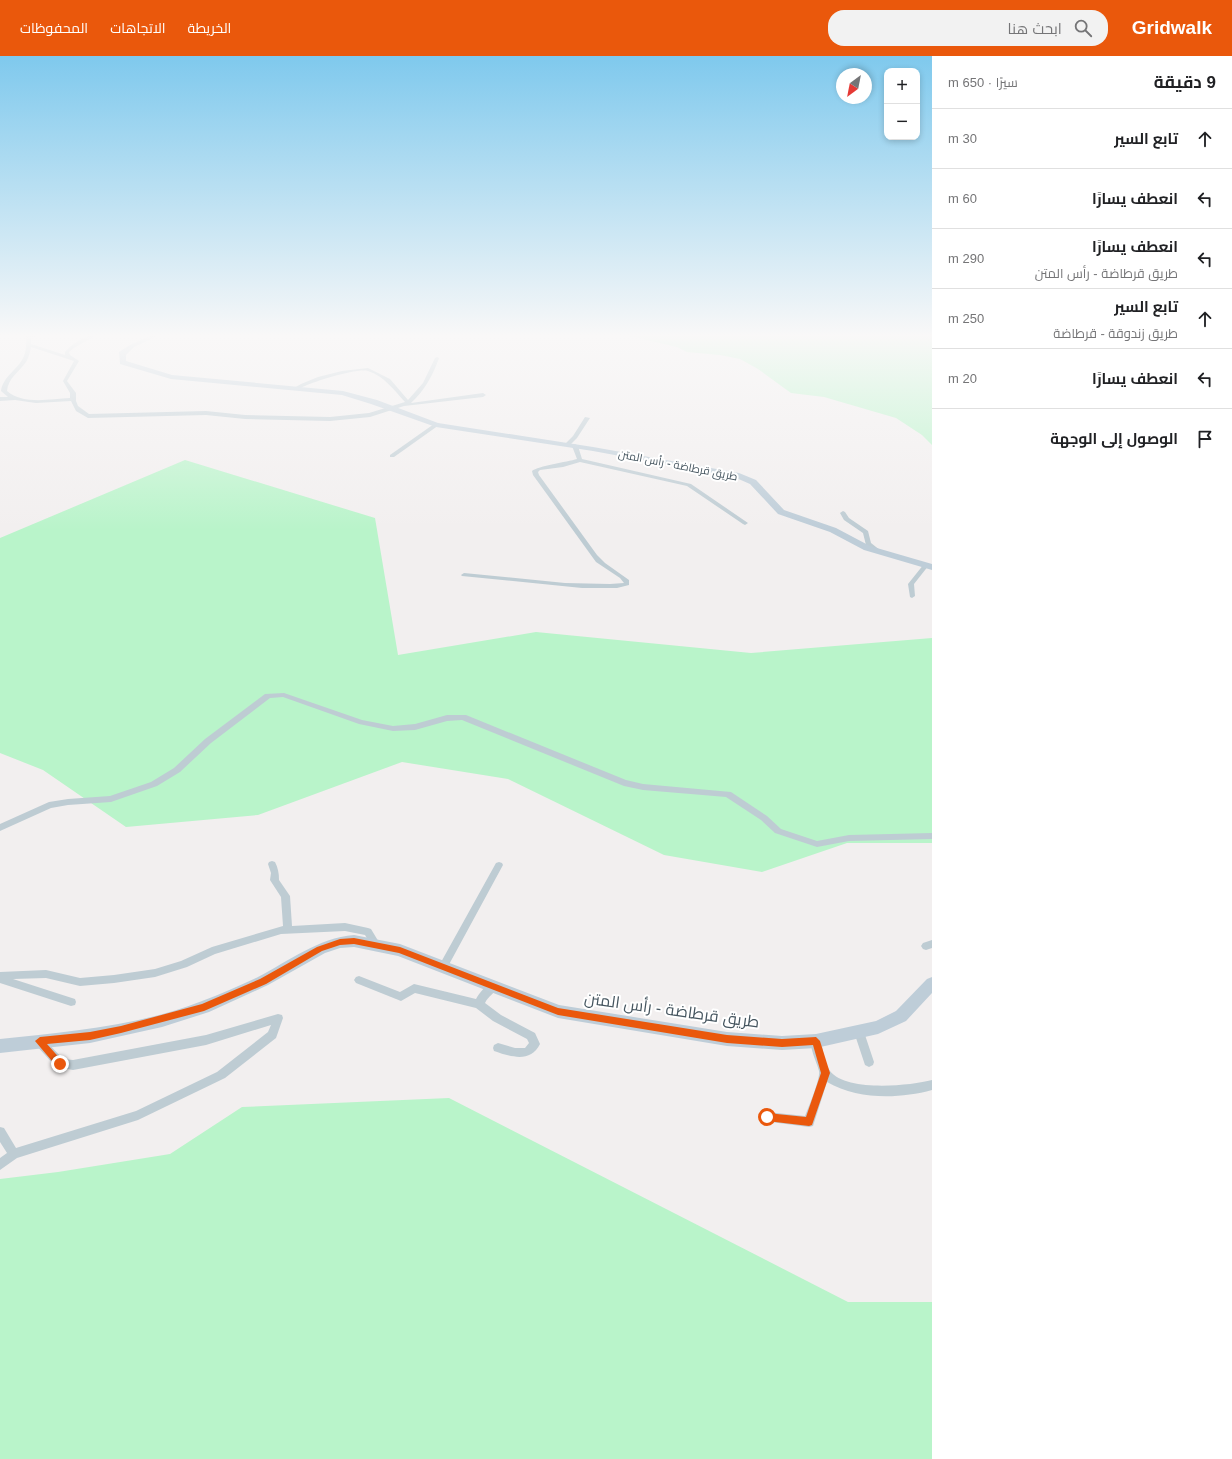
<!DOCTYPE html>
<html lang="ar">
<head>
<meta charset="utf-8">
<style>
  :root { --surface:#fff; --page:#f2f2f2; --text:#202124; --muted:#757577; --line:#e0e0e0; --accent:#ea580c }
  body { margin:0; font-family:Arial,Cairo,sans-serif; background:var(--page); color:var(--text); direction:rtl }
  .controls { position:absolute; right:12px; top:12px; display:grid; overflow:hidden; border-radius:8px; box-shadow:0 2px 6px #0003 }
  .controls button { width:36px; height:36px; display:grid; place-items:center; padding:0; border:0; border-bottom:1px solid var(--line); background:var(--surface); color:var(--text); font:20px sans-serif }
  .compass { position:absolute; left:836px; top:12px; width:36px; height:36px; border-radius:50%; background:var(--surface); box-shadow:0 2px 6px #0003; rotate:212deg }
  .stop { position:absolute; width:12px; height:12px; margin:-9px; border:3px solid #ea580c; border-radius:50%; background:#fff }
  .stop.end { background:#ea580c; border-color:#fff; box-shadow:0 1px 4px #0008 }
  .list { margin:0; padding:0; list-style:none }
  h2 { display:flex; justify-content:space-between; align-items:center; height:52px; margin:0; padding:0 16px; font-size:17px }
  h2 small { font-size:13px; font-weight:400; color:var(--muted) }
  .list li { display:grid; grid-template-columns:26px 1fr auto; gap:12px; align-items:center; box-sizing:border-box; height:60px; padding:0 16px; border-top:1px solid var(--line) }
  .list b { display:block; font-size:15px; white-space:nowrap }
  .list p { margin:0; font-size:13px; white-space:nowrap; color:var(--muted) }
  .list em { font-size:13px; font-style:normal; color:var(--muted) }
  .icon { flex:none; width:22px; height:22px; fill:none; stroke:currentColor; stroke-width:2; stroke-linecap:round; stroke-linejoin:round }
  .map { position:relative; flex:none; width:932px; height:1403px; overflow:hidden; direction:ltr }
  header { display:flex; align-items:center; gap:24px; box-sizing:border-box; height:56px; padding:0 20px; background:var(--accent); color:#fff }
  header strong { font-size:19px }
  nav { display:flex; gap:22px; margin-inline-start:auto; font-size:14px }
  .search { width:280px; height:36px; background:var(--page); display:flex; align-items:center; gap:10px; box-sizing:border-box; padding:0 14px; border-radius:16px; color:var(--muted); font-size:15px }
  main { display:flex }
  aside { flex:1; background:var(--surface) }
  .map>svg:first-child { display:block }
  .green { fill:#b9f4ca }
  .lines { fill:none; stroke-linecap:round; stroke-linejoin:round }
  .minor { fill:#beccd3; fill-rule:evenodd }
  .secondary { fill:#becdd8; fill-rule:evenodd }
  .route { fill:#ea580c }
  .labels { text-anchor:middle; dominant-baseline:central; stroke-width:4; stroke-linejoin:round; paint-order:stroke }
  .far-street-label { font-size:11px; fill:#45555f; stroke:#fff }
  .near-street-label { font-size:16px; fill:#45555f; stroke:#fff }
</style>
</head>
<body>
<header>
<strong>Gridwalk</strong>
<div class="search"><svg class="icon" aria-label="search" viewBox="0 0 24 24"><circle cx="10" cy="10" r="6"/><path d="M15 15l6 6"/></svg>ابحث هنا</div>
<nav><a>الخريطة</a><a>الاتجاهات</a><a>المحفوظات</a></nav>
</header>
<main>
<aside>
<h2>9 دقيقة<small>سيرًا · 650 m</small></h2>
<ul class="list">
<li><svg class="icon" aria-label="ahead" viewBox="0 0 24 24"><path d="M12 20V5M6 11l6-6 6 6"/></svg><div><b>تابع السير</b></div><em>30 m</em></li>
<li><svg class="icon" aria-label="left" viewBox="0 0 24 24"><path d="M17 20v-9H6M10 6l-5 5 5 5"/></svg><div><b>انعطف يسارًا</b></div><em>60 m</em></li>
<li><svg class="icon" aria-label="left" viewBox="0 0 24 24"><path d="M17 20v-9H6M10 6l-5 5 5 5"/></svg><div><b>انعطف يسارًا</b><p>طريق قرطاضة - رأس المتن</p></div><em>290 m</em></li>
<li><svg class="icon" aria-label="ahead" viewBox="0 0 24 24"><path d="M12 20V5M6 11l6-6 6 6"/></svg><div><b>تابع السير</b><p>طريق زندوقة - قرطاضة</p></div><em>250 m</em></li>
<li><svg class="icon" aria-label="left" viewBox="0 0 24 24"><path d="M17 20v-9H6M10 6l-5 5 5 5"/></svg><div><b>انعطف يسارًا</b></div><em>20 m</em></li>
<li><svg class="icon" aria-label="arrive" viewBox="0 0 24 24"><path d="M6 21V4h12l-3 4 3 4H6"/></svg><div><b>الوصول إلى الوجهة</b></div></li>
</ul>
</aside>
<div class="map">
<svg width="932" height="1403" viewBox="0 0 932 1403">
  <rect width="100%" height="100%" fill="#f2efef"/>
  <g class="green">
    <polygon points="621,278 932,278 932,389 922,379 896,362 824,341 791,337 758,313 740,303 720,299 687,296 677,291"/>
    <polygon points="185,404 375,462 398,599 536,576 751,597 932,582 932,787 847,787 762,816 664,799 508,723 402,706 258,759 126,771 43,714 0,697 0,482"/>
    <polygon points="449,1042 848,1246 932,1246 932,1403 0,1403 0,1123 58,1116 170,1098 242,1051"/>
  </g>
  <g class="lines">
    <g class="minor">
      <path d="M 26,278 L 47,278 L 45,279 L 31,281 L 31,288 L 65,299 L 65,296 C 72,288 87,278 98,278 L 74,292 L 69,296 L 70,299 L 79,305 L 67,325 L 76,337 L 76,345 L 78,350 L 89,358 L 206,355 L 245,359 L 330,361 L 369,357 L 405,346 C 394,334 384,320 368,315 C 357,312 316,325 305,330 C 301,331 299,335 294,332 L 301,328 L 318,321 L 342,315 L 368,312 L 390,323 L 408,344 L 423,327 L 435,302 L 437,301 L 439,302 C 433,319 425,334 411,347 L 483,337 L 486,339 L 483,341 L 404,350 L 370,361 L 330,365 L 245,363 L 206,359 L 88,362 L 76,355 L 71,345 L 36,347 L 15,344 L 0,345 L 0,341 L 8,341 L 1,335 C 3,320 18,314 24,300 C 27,293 26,285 26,278 ZM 31,291 L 74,305 L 63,325 L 70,337 L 70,342 C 50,343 23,349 7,335 C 8,322 19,316 26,306 C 29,301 30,296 31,291 Z"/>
      <polygon points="585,361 590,362 577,382 569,390 565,390 564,389 573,380"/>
      <polygon points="434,368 439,369 394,401 390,401 390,399"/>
      <path d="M 575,388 L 578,390 L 582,403 L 691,428 L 748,467 L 745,469 L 743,468 L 687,430 L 580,406 L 563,411 L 540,414 L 538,416 L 539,419 L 597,499 L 605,507 L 629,524 L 629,529 L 617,532 L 582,532 L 462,520 L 461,519 L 464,517 L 565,527 L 610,528 L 624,527 L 620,522 L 596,506 L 533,419 L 532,415 C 538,410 567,406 577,403 L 572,390 Z"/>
      <polygon points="843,455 845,456 849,462 868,475 871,487 881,495 881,497 877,497 866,489 863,477 844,464 840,457"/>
      <polygon points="926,507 929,509 914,528 915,540 912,542 910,541 908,528 924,508"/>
      <polygon points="284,637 362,664 393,670 415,668 447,659 466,659 626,724 643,728 731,736 767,760 781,773 817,785 849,779 932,777 932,783 849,785 817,791 775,777 761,764 726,741 643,734 624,730 462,664 447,665 415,674 393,675 359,668 283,641 270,642 211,687 180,716 157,730 111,746 68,749 51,752 0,775 0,768 49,746 68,743 110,740 151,726 174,712 205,683 265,638"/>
      <path d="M 272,805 L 275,806 C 278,812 279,817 279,824 L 290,840 L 292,870 L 345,867 L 368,872 L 371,873 L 380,888 L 378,891 L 375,892 L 372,891 L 365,879 L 345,875 L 281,878 L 215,898 L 187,911 L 155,921 L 114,927 L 80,930 L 46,922 L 13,923 L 75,943 L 76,946 L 75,949 L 71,950 L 0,927 L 0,916 L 46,914 L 80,922 L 114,919 L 155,913 L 181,905 L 212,891 L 283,870 L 281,841 L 270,824 L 271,817 L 268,808 L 269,806 Z"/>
      <polygon points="499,806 502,807 503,809 446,914 443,915 440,914 438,911 440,908 496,807"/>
      <polygon points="932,884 932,892 926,894 923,893 921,890 923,887"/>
      <path d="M 359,920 L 400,936 L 414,928 L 476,943 C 480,936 488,925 496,928 L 498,931 C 495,937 488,940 485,947 L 501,959 L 535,977 L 540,988 C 531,1007 511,1001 494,995 L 493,992 L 494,989 L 498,987 L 515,992 L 525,992 L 529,987 L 527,983 L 493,965 L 476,952 L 415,937 L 401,945 L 356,927 L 354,924 L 356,921 Z"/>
      <polygon points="278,958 282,959 283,962 276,982 225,1022 138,1064 17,1102 0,1114 0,1102 7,1097 0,1086 0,1071 4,1072 16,1092 136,1055 217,1016 268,976 271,969 206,989 73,1014 56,1011 35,988 34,985 35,982 39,980 43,982 63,1003 73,1004 206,979"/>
      <polygon points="859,971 863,973 874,1006 873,1009 869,1011 865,1009 854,976 855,973"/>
      <path d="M 816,980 L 820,982 L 821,985 C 823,994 824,1007 830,1015 C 846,1036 909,1030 932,1024 L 932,1034 C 899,1043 858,1044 827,1026 L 813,1070 L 809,1071 L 763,1065 L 762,1061 L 763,1057 L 767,1056 L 805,1060 C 808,1053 821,1021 819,1015 C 817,1006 808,990 812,982 Z"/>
    </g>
    <g class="secondary">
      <polygon points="154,278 162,278 134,291 126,299 126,305 172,319 343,335 377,344 438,367 593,391 739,417 756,424 784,454 836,472 870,490 932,508 932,514 864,494 830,476 778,458 750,428 734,421 593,395 436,371 371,348 342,339 171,323 120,308 119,296 130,289"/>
      <path d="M 354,879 L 400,888 L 559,949 L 727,976 L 782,980 L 816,978 L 876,965 L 896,955 L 927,923 L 932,921 L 932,937 L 906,965 L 878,978 L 816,992 L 782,994 L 727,990 L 558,962 L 398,900 L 354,891 L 340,892 L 325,897 L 268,929 L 209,956 L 162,971 L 90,987 L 0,997 L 0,983 C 67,976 139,970 202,945 C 221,938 240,929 258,921 C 289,905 318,882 354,879 Z"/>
    </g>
  </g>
  <linearGradient id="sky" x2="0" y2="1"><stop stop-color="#7fc9ed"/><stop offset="0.59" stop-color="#f9f8f8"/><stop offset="1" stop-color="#f9f8f8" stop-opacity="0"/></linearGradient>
  <rect width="932" height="474" fill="url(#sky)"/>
  <polygon class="route" points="354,882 400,891 558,952 727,979 782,983 816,981 820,985 830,1017 812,1069 809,1070 767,1065 763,1061 767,1057 806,1061 821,1017 813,989 782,991 727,987 558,959 399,897 354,888 340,889 322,895 266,928 204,955 121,977 90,984 47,988 63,1006 63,1011 60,1012 57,1011 35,985 40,981 90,976 121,970 202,948 260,923 317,891 340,883"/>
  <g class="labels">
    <g class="far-street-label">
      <text transform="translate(678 409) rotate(11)">طريق قرطاضة - رأس المتن</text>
    </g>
    <g class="near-street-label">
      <text transform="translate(672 954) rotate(8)">طريق قرطاضة - رأس المتن</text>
    </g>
  </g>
</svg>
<div class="controls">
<button>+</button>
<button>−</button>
</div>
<svg class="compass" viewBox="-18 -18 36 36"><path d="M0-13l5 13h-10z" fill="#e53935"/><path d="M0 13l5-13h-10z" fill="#757577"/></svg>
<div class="stop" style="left:767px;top:1061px"></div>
<div class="stop end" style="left:60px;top:1008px"></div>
</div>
</main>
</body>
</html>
